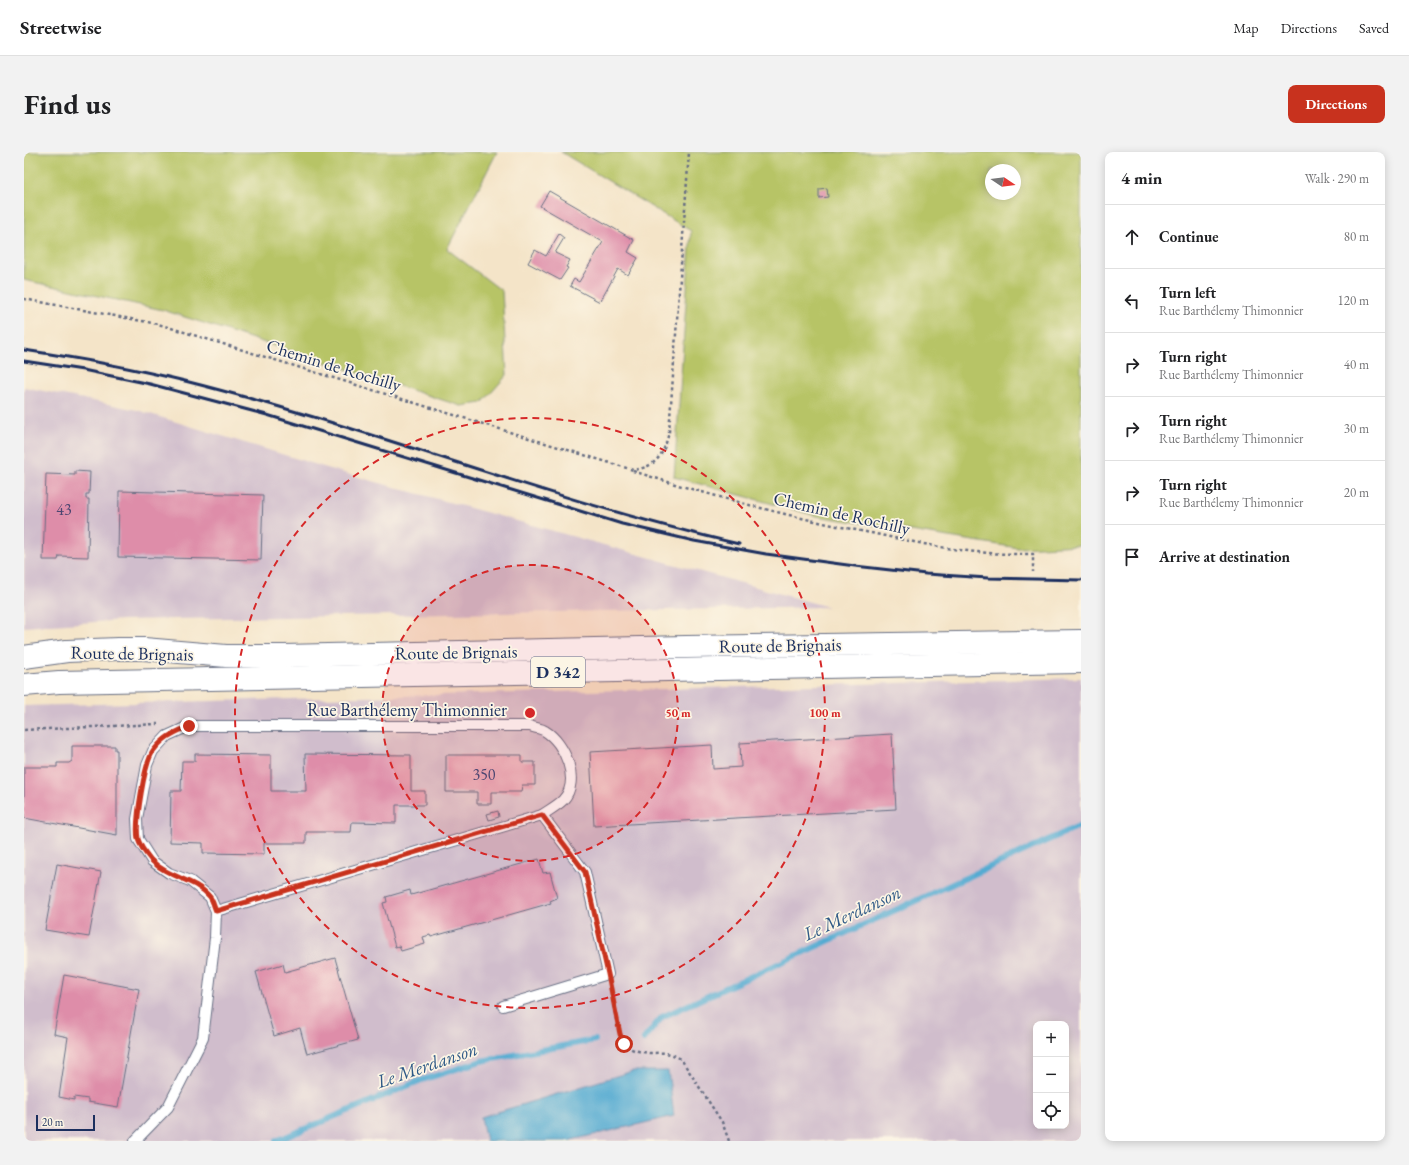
<!DOCTYPE html>
<html lang="en">
<head>
<meta charset="utf-8">
<style>
  :root { --surface:#fff; --page:#f2f2f2; --text:#202124; --muted:#757577; --line:#e0e0e0; --accent:#c8321e }
  body { margin:0; font-family:"EB Garamond",serif; background:var(--page); color:var(--text) }
  .controls { position:absolute; right:12px; bottom:12px; display:grid; overflow:hidden; border-radius:8px; box-shadow:0 2px 10px #0003 }
  .controls button { width:36px; height:36px; display:grid; place-items:center; padding:0; border:0; border-bottom:1px solid var(--line); background:var(--surface); color:var(--text); font:20px sans-serif }
  .compass { position:absolute; left:961px; top:12px; width:36px; height:36px; border-radius:50%; background:var(--surface); box-shadow:0 2px 10px #0003; rotate:103deg }
  .scale { position:absolute; left:12px; bottom:10px; width:59px; box-sizing:border-box; padding-left:4px; border:2px solid #1b2f5e; border-top:0; font-size:11px; line-height:14px; white-space:nowrap; color:#1b2f5e; -webkit-text-stroke:3px #fcf5e5; paint-order:stroke }
  .stop { position:absolute; width:12px; height:12px; margin:-9px; border:3px solid #c8321e; border-radius:50%; background:#fff }
  .stop.end { background:#c8321e; border-color:#fff; box-shadow:0 1px 4px #0008 }
  .list { margin:0; padding:0; list-style:none }
  h2 { display:flex; justify-content:space-between; align-items:center; height:52px; margin:0; padding:0 16px; font-size:17px }
  h2 small { font-size:13px; font-weight:400; color:var(--muted) }
  .list li { display:grid; grid-template-columns:26px 1fr auto; gap:12px; align-items:center; box-sizing:border-box; height:64px; padding:0 16px; border-top:1px solid var(--line) }
  .list b { display:block; font-size:15px; white-space:nowrap }
  .list p { margin:0; font-size:13px; white-space:nowrap; color:var(--muted) }
  .list em { font-size:13px; font-style:normal; color:var(--muted) }
  .icon { flex:none; width:22px; height:22px; fill:none; stroke:currentColor; stroke-width:2; stroke-linecap:round; stroke-linejoin:round }
  .map { position:relative; flex:none; width:1057px; height:989px; overflow:hidden; border-radius:8px }
  header { display:flex; align-items:center; gap:24px; box-sizing:border-box; height:56px; padding:0 20px; background:var(--surface); border-bottom:1px solid var(--line) }
  header strong { font-size:19px }
  nav { display:flex; gap:22px; margin-inline-start:auto; font-size:14px }
  .intro { display:flex; align-items:center; justify-content:space-between; box-sizing:border-box; height:96px; padding:0 24px }
  h1 { margin:0; font-size:28px }
  .button { padding:10px 18px; border-radius:8px; background:var(--accent); color:#fff; font-size:14px; font-weight:700 }
  main { display:flex; gap:24px; padding:0 24px }
  aside { flex:1; background:var(--surface); border-radius:8px; box-shadow:0 2px 10px #0003 }
  .map>svg:first-child { display:block }
  .industrial { fill:#d0bdcc; fill-rule:evenodd }
  .green { fill:#b7c466; stroke:#697a62; fill-rule:evenodd }
  .water { fill:#55abd2; stroke:#386d98 }
  .lines { fill:none; stroke-linecap:round; stroke-linejoin:round }
  .stream { stroke:#55abd2; stroke-width:6 }
  .building { fill:#de8da9 }
  .service-casing { stroke:#676e83; stroke-width:12 }
  .primary-casing { stroke:#676e83; stroke-width:24 }
  .path { stroke:#676e83; stroke-width:2.5; stroke-dasharray:3 3; stroke-linecap:butt }
  .service { stroke:#fff; stroke-width:10 }
  .primary { stroke:#fff; stroke-width:22 }
  .rail { stroke:#1b2f5e; stroke-width:3 }
  .route { stroke:#c8321e; stroke-width:5 }
  .ring { fill:none; stroke:#d62828; stroke-width:2; stroke-dasharray:7 5 }
  .labels { text-anchor:middle; dominant-baseline:central; stroke-width:3.5; stroke-linejoin:round; paint-order:stroke }
  .number-label { font-size:16px; fill:#4c4671 }
  .shield { fill:#fcf5e5; stroke:#5e6a86; stroke-width:1 }
  .shield-label { font-size:17px; font-weight:bold; fill:#1b2f5e }
  .street-label { font-size:18px; fill:#1b2f5e; stroke:#fcf5e5 }
  .water-label { font-size:19px; font-style:italic; fill:#2f5a87; stroke:#fcf5e5 }
  .centre { fill:#d62828; stroke:#fcf5e5; stroke-width:2 }
  .ring-label { font-size:12px; text-anchor:middle; font-weight:bold; fill:#d62828; stroke:#fcf5e5; stroke-width:3.5; stroke-linejoin:round; paint-order:stroke }
</style>
</head>
<body>
<header>
<strong>Streetwise</strong>
<nav><a>Map</a><a>Directions</a><a>Saved</a></nav>
</header>
<div class="intro"><h1>Find us</h1><a class="button">Directions</a></div>
<main>
<div class="map">
<svg width="1057" height="989" viewBox="0 0 1057 989">
  <rect width="100%" height="100%" fill="#fcf5e5"/>
  <filter id="ink" filterUnits="userSpaceOnUse"><feTurbulence type="fractalNoise" baseFrequency=".025" numOctaves="2"/><feDisplacementMap in="SourceGraphic" scale="8" xChannelSelector="R" yChannelSelector="G"/><feConvolveMatrix kernelMatrix="1 2 1 2 8 2 1 2 1" color-interpolation-filters="sRGB"/></filter>
  <filter id="wash" filterUnits="userSpaceOnUse"><feTurbulence type="fractalNoise" baseFrequency=".012" numOctaves="4" result="noise"/><feDisplacementMap in="SourceGraphic" scale="16" xChannelSelector="R" yChannelSelector="G"/><feGaussianBlur stdDeviation="0.9" result="paint"/><feColorMatrix in="noise" values="0 0 0 0 0 0 0 0 0 0 0 0 0 0 0 0 0 1.4 0 .05"/><feComposite in="paint" operator="in"/></filter>
  <g filter="url(#wash)">
    <rect width="100%" height="100%" fill="#f4e4c8"/>
    <g class="industrial">
      <polygon points="0,235 113,258 316,320 804,455 99,468 0,475"/>
      <path d="M 1057,526 L 1057,989 L 0,989 L 0,554 ZM 1012,872 L 1042,872 L 1042,974 L 1012,974 Z"/>
    </g>
    <g class="green">
      <polygon points="0,0 473,0 423,97 478,139 483,223 458,251 437,254 139,158 0,128"/>
      <path d="M 537,0 L 1057,0 L 1057,393 L 994,396 L 793,364 L 650,325 L 667,79 ZM 967,18 L 991,18 L 991,42 L 967,42 Z"/>
    </g>
    <polygon class="water" points="609,919 644,919 650,964 543,989 462,989 457,965"/>
    <g class="lines">
      <g class="stream">
        <polyline points="620,887 638,865 1057,673"/>
        <polyline points="252,989 395,929 457,909 571,888"/>
      </g>
    </g>
    <g id="blocks">
      <g class="building">
        <polygon points="803,36 804,45 795,46 795,37"/>
        <polygon points="525,39 610,88 604,100 614,106 604,123 594,117 576,150 546,134 550,127 555,130 579,90 516,54"/>
        <polygon points="535,82 540,86 531,101 546,108 542,115 544,116 536,128 504,111 511,98 522,104"/>
        <polygon points="51,319 66,320 65,342 62,342 62,347 65,347 64,405 35,404 34,408 19,408 22,322 51,323"/>
        <polygon points="95,339 239,343 237,408 94,405"/>
        <polygon points="868,582 872,657 570,674 566,600 688,593 689,617 717,615 716,591"/>
        <polygon points="48,594 91,594 91,598 93,598 93,683 0,666 0,615 33,615 33,611 45,611 48,609"/>
        <polygon points="171,602 247,603 247,639 282,639 281,602 387,603 387,639 401,639 401,653 372,653 372,671 328,670 327,680 282,680 282,691 240,691 240,702 179,701 179,691 146,690 147,639 157,639 158,609 171,609"/>
        <polygon points="422,603 498,603 498,610 511,610 511,633 498,633 497,640 467,640 467,652 453,652 453,640 422,640"/>
        <polygon points="474,659 475,665 465,668 463,662"/>
        <polygon points="515,707 519,721 526,720 533,746 526,749 527,751 407,785 406,783 399,785 401,792 377,799 375,794 371,795 359,751 363,750 362,745 386,738 387,743"/>
        <polygon points="33,712 77,720 65,785 21,778"/>
        <polygon points="311,806 334,888 283,902 276,876 250,884 232,820 259,812 261,820"/>
        <polygon points="40,823 115,837 94,955 64,950 64,947 50,945 50,948 35,945 44,885 30,882"/>
      </g>
    </g>
  </g>
  <g filter="url(#ink)">
    <use href="#blocks" fill-opacity="0" stroke="#676e83" stroke-width="1"/>
    <g class="lines">
      <defs>
        <g id="service">
          <polyline points="479,854 584,822 561,720 518,663"/>
          <path d="M 111,989 L 144,955 L 179,886 L 191,786 L 192,759 L 186,745 L 166,729 L 145,721 L 128,709 L 114,687 L 113,667 L 123,613 L 129,599 L 143,584 L 165,574 L 506,574 C 510,576 517,576 521,579 C 541,591 557,629 539,648 C 533,654 525,658 518,663 L 192,759"/>
        </g>
        <g id="primary">
          <polyline points="0,505 43,499 94,497 120,497 202,504 260,504 662,495 1057,489"/>
          <polyline points="0,533 35,530 1057,510"/>
        </g>
      </defs>
      <use href="#service" class="service-casing"/>
      <use href="#primary" class="primary-casing"/>
      <g class="path">
        <path d="M 0,147 L 134,172 L 609,318 C 633,315 640,302 645,280 L 665,0"/>
        <path d="M 609,319 C 687,344 766,365 847,381 C 885,389 924,398 964,401 C 979,402 994,402 1009,402 L 1009,420"/>
        <polyline points="0,578 134,572"/>
        <path d="M 587,836 C 590,851 593,887 604,895 C 609,899 619,900 625,901 C 640,901 643,899 657,907 L 698,970 L 705,989"/>
      </g>
      <use href="#service" class="service"/>
      <use href="#primary" class="primary"/>
      <g class="rail">
        <path d="M 0,198 C 54,206 108,216 161,229 C 348,276 527,349 715,392"/>
        <polyline points="0,209 59,218 126,232 243,263 556,359 598,372 670,389 742,402 831,414 902,422 964,426 1057,428"/>
      </g>
    </g>
  </g>
  <g class="lines" filter="url(#ink)">
    <path class="route" d="M 165,574 C 150,581 141,584 130,598 C 120,610 111,671 114,687 C 116,694 122,702 127,708 C 144,726 170,726 186,745 C 189,749 190,755 192,759 L 518,663 L 561,720 L 584,822 L 596,882 L 600,892"/>
  </g>
  <circle cx="506" cy="561" r="148" fill="#d62828" fill-opacity=".12"/>
  <g class="ring">
    <circle cx="506" cy="561" r="148"/>
    <circle cx="506" cy="561" r="295"/>
  </g>
  <g class="labels">
    <g class="number-label">
      <text x="40" y="357">43</text>
      <text x="460" y="622">350</text>
    </g>
    <rect class="shield" x="507" y="505" width="54" height="30" rx="3"/>
    <g class="shield-label">
      <text x="534" y="520">D 342</text>
    </g>
    <g class="street-label">
      <text transform="translate(310 213) rotate(17)">Chemin de Rochilly</text>
      <text transform="translate(818 361) rotate(13)">Chemin de Rochilly</text>
      <text transform="translate(756 493) rotate(-1)">Route de Brignais</text>
      <text transform="translate(432 500) rotate(-1)">Route de Brignais</text>
      <text transform="translate(108 501) rotate(1)">Route de Brignais</text>
      <text x="383" y="557">Rue Barthélemy Thimonnier</text>
    </g>
    <g class="water-label">
      <text transform="translate(828 761) rotate(-25)">Le Merdanson</text>
      <text transform="translate(403 913) rotate(-19)">Le Merdanson</text>
    </g>
  </g>
  <circle cx="506" cy="561" r="6" class="centre"/>
  <g class="ring-label">
    <text x="654" y="565">50 m</text>
    <text x="801" y="565">100 m</text>
  </g>
</svg>
<div class="controls">
<button>+</button>
<button>−</button>
<button><svg class="icon" aria-label="locate" viewBox="0 0 24 24"><circle cx="12" cy="12" r="6"/><path d="M12 2v4M12 18v4M2 12h4M18 12h4"/></svg></button>
</div>
<svg class="compass" viewBox="-18 -18 36 36"><path d="M0-13l5 13h-10z" fill="#e53935"/><path d="M0 13l5-13h-10z" fill="#757577"/></svg>
<div class="scale">20 m</div>
<div class="stop" style="left:600px;top:892px"></div>
<div class="stop end" style="left:165px;top:574px"></div>
</div>
<aside>
<h2>4 min<small>Walk · 290 m</small></h2>
<ul class="list">
<li><svg class="icon" aria-label="ahead" viewBox="0 0 24 24"><path d="M12 20V5M6 11l6-6 6 6"/></svg><div><b>Continue</b></div><em>80 m</em></li>
<li><svg class="icon" aria-label="left" viewBox="0 0 24 24"><path d="M17 20v-9H6M10 6l-5 5 5 5"/></svg><div><b>Turn left</b><p>Rue Barthélemy Thimonnier</p></div><em>120 m</em></li>
<li><svg class="icon" aria-label="right" viewBox="0 0 24 24"><path d="M7 20v-9h11M14 6l5 5-5 5"/></svg><div><b>Turn right</b><p>Rue Barthélemy Thimonnier</p></div><em>40 m</em></li>
<li><svg class="icon" aria-label="right" viewBox="0 0 24 24"><path d="M7 20v-9h11M14 6l5 5-5 5"/></svg><div><b>Turn right</b><p>Rue Barthélemy Thimonnier</p></div><em>30 m</em></li>
<li><svg class="icon" aria-label="right" viewBox="0 0 24 24"><path d="M7 20v-9h11M14 6l5 5-5 5"/></svg><div><b>Turn right</b><p>Rue Barthélemy Thimonnier</p></div><em>20 m</em></li>
<li><svg class="icon" aria-label="arrive" viewBox="0 0 24 24"><path d="M6 21V4h12l-3 4 3 4H6"/></svg><div><b>Arrive at destination</b></div></li>
</ul>
</aside>
</main>
</body>
</html>
